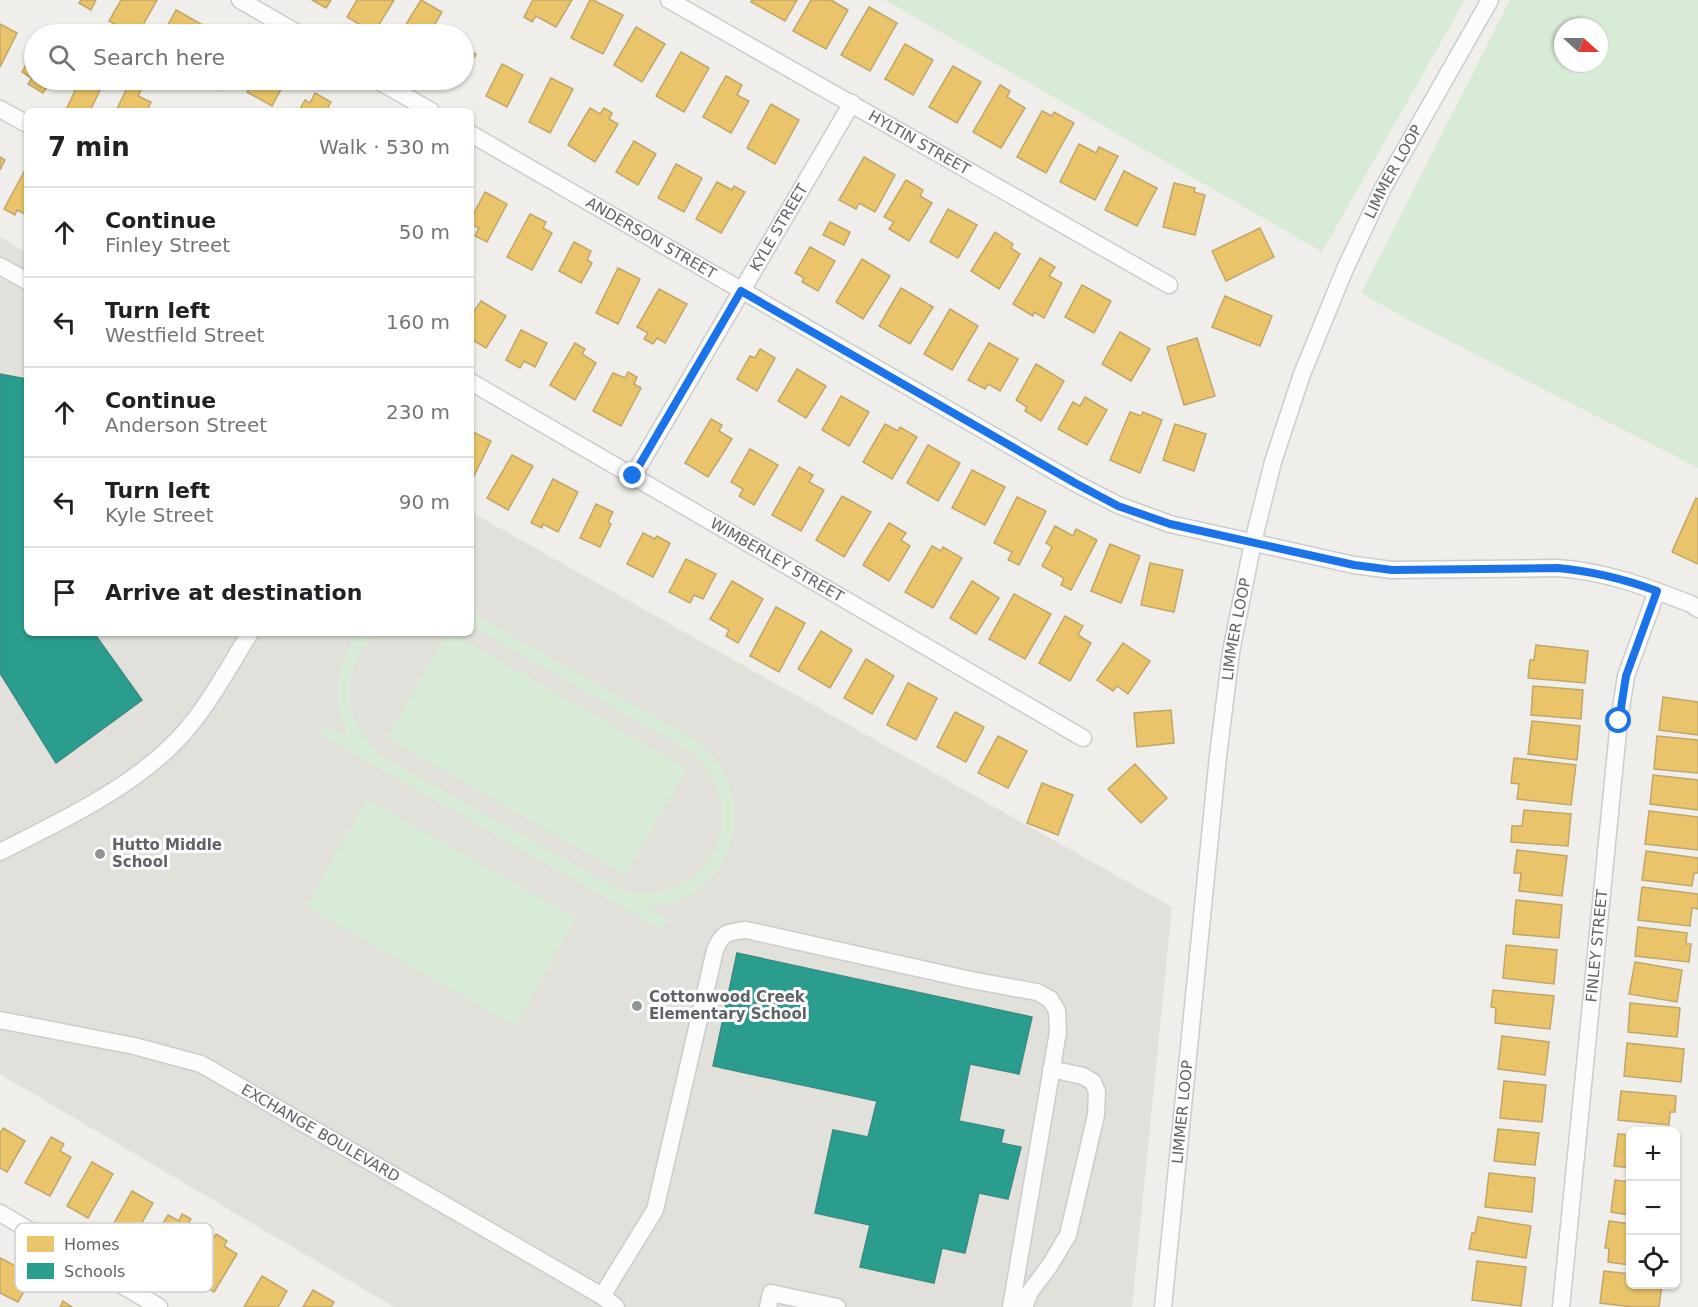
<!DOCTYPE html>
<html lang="en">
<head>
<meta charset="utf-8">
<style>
  :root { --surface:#fff; --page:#f2f2f2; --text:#202124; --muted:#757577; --line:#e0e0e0 }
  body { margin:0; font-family:"DejaVu Sans",sans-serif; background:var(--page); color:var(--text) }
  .controls { position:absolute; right:18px; bottom:18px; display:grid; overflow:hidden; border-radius:9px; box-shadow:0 2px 4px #0004 }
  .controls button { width:54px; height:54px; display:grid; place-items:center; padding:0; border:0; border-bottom:2px solid var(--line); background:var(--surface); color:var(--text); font:30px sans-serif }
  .compass { position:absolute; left:1554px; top:18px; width:54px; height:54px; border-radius:50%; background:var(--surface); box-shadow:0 2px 4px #0004; rotate:111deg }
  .stop { position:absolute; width:18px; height:18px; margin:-14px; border:4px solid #1a73e8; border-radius:50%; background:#fff }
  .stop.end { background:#1a73e8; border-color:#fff; box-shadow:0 2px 6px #0008 }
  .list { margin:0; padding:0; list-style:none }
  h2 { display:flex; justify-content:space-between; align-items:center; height:78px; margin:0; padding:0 24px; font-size:26px }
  h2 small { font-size:20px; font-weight:400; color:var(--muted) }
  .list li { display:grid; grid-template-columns:39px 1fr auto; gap:18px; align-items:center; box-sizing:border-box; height:90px; padding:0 24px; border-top:2px solid var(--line) }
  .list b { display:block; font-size:22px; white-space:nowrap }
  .list p { margin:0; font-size:20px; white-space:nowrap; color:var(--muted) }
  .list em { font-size:20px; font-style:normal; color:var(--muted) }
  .icon { flex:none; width:33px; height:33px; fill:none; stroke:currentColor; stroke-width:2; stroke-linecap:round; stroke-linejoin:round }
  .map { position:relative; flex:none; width:1698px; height:1307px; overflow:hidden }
  .search { position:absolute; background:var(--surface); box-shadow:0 2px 4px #0004; left:24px; top:24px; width:450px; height:66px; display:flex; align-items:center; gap:15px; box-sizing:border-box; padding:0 21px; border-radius:33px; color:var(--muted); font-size:22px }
  .panel { position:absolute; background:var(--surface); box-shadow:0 2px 4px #0004; left:24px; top:108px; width:450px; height:528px; border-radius:9px }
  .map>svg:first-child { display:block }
  .education { fill:#e2e0da }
  .green { fill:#d8ebd6; fill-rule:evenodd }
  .homes { fill:#e9c46a; stroke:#c0a769; stroke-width:1.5 }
  .schools { fill:#2a9d8f; stroke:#3a8c83; stroke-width:1.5 }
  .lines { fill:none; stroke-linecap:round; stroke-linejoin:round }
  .minor-casing { stroke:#cbcccc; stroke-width:19 }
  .minor { stroke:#fdfcfc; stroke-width:16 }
  .route { stroke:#1a73e8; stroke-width:8 }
  .poi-dot { fill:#919496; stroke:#fff; stroke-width:2 }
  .labels { text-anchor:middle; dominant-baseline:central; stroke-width:6; stroke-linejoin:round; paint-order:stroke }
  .street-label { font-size:15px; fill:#5f6368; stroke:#fff }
  .poi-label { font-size:15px; font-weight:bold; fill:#5f6368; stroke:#fff; text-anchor:start }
  .key { fill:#fff; stroke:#cfd0d2; stroke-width:1.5 }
  .key-label { font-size:16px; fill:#5f6368 }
</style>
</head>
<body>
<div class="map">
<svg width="1698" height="1307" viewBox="0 0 1698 1307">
  <rect width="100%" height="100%" fill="#efeeea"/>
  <polygon class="education" points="0,237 27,253 27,633 471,633 471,512 1172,907 1132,1307 394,1307 0,1074"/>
  <g class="green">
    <polygon points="885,0 1465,0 1322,252"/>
    <path d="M 1510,0 L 1698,0 L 1698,468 L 1416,324 L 1361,293 ZM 1563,27 L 1599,27 L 1599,63 L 1563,63 Z"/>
    <path d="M 471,612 L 694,739 C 754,781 747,872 678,901 C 668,905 657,905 646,907 L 668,920 L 662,930 L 320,735 L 326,725 L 348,737 C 333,697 333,673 356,636 L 359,633 L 376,633 C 338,671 342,724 384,757 L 618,889 C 706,916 761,808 689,751 L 471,626 Z"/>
    <polygon points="447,633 452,633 687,768 625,875 387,738"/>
    <polygon points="367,799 576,918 515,1026 306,907"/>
  </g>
  <g class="homes">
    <polygon points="81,0 96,0 91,10 79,3"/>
    <polygon points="121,0 157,0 138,34 126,34 116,29 118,26 109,21"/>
    <polygon points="312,0 331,0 326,8"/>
    <polygon points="357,0 394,0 374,33 347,17"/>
    <polygon points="421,0 442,12 429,34 400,34"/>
    <polygon points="533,0 572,0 556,27 536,16 532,22 524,17"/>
    <polygon points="590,0 593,0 623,15 603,54 571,38"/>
    <polygon points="752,0 797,0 785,21 751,2"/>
    <polygon points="811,0 831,0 848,10 826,49 793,31"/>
    <polygon points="869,7 897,23 870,71 841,55"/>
    <polygon points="176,10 201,24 195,34 163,34"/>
    <polygon points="0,24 17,33 0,67"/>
    <polygon points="636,27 665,44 642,82 614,65"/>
    <polygon points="905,44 933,60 913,95 885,79"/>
    <polygon points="464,47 476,54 464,76"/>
    <polygon points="34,50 34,80 51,80 43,93 28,84 32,78 22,72"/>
    <polygon points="681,52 709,68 684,112 656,96"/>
    <polygon points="502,64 523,75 507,107 486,96"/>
    <polygon points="953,66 981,82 957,123 929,107"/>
    <polygon points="726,76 742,85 737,95 749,101 731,133 703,117"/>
    <polygon points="551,78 573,89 550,133 529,122"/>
    <polygon points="80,80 88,80 102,86 90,111 73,111 67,108"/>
    <polygon points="214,80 228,80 222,90 211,84"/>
    <polygon points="254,80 286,80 272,106 247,92"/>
    <polygon points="129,84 141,90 138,96 151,102 147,111 116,111"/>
    <polygon points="1000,85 1010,91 1007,97 1025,108 1001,148 973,132"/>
    <polygon points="315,93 331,102 326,111 299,111 305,100 310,103"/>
    <polygon points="771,104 799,120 775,164 747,148"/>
    <polygon points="590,108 600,114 604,108 612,113 609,119 618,124 595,162 568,145"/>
    <polygon points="1042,111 1052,116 1054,112 1074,123 1046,173 1017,157"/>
    <polygon points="634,141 656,154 638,185 616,172"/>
    <polygon points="1079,144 1096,153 1099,147 1118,156 1095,200 1060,182"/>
    <polygon points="0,157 5,160 0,170"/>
    <polygon points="864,157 895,175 875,212 859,203 856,209 839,200"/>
    <polygon points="676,164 702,178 684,212 658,198"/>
    <polygon points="1124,171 1157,188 1137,226 1105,210"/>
    <polygon points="24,172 27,174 27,215 17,210 15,215 4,209"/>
    <polygon points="906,180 923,190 920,196 932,203 909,241 889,229 894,222 884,217"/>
    <polygon points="717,182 732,190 734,186 745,192 721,233 696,219"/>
    <polygon points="1174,183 1195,188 1194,192 1205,195 1195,235 1163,227"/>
    <polygon points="485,192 507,204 487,242 475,236 479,228 471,224 471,219"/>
    <polygon points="948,209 977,225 958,258 930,242"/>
    <polygon points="530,214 546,222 543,228 552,233 532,270 507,257"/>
    <polygon points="830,222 850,232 844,245 823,235"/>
    <polygon points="1260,228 1274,257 1226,281 1212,251"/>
    <polygon points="995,232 1013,244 1011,248 1020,254 999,289 971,271"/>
    <polygon points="574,242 591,251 587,260 592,263 581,283 559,271"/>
    <polygon points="810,247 835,261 818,291 802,282 804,278 795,273"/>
    <polygon points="1040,258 1055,267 1049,276 1062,283 1044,318 1034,312 1033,316 1013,304"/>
    <polygon points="862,259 890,276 863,319 836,302"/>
    <polygon points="618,268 640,279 618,324 596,313"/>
    <polygon points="1082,285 1111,301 1094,333 1065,317"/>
    <polygon points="901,288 933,307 910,344 879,326"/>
    <polygon points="659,289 687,304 665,343 657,338 653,344 644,339 648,333 637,327"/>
    <polygon points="1225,296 1272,316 1260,346 1212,327"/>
    <polygon points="481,301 506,316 486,348 471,339 471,316"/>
    <polygon points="950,309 978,326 952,370 924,354"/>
    <polygon points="521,330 547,343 535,367 524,361 520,368 506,360"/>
    <polygon points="1120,332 1150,349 1131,381 1102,364"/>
    <polygon points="1197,338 1215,396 1184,405 1167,347"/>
    <polygon points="575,343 585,349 582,354 596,363 575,400 550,385"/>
    <polygon points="989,343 1018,359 1000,391 988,384 985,389 968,380"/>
    <polygon points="760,349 775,358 757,391 737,379 750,356 755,358"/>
    <polygon points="1036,364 1064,381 1041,421 1025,411 1027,407 1016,400"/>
    <polygon points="797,369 826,386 806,418 778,401"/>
    <polygon points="628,372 637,377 634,384 641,388 621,426 593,411 613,373 625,378"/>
    <polygon points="841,396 869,412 849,446 822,430"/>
    <polygon points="1085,397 1107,410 1087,445 1058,429 1073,402 1080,406"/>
    <polygon points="1130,412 1141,416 1143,412 1162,420 1140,473 1110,460"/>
    <polygon points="711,419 722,425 719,431 732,439 708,477 685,463"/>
    <polygon points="885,424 898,431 900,427 917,437 892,479 863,462"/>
    <polygon points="1175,424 1206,434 1194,471 1163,460"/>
    <polygon points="471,431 491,441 472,480 471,480"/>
    <polygon points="928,445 960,463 938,501 907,483"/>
    <polygon points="750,449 778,465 754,505 739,496 743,489 731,482"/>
    <polygon points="512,455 533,466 508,510 487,498"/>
    <polygon points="799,467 813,475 809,482 824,490 801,531 772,515"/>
    <polygon points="972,470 1005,487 985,525 952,508"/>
    <polygon points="553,479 578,492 558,532 543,524 542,528 531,523"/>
    <polygon points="842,496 871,512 844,557 816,540"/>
    <polygon points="1017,497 1046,511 1019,565 1008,560 1012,552 994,543"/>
    <polygon points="1696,498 1698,499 1698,564 1672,552"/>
    <polygon points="596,504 613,512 608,522 611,524 600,547 580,538"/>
    <polygon points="889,523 906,533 901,540 910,546 889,581 863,565"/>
    <polygon points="1055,526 1073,536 1076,529 1097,540 1071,590 1061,585 1064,578 1042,566 1052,547 1046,543"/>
    <polygon points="643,533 655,539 657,536 670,543 653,577 627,564"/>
    <polygon points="1110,544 1140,556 1121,603 1091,591"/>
    <polygon points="932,546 941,551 943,547 962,558 933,608 905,592"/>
    <polygon points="686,559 716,574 703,599 694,595 690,603 669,592"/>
    <polygon points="1150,563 1183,570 1174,612 1141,605"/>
    <polygon points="732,581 763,599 738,643 726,636 729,630 710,619"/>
    <polygon points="972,581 999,598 976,634 950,618"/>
    <polygon points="1014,594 1051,614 1025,659 989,639"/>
    <polygon points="776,607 805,623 779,672 750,656"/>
    <polygon points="1065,616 1083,626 1078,635 1091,643 1070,681 1039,663"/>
    <polygon points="821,631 852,650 830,688 798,669"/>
    <polygon points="1123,643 1150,661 1128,694 1117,686 1113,691 1097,680"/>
    <polygon points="1536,645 1588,651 1585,683 1528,678 1530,660 1534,660"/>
    <polygon points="866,659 894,676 872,714 844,698"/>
    <polygon points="908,683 937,698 916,740 887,725"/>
    <polygon points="1533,686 1583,690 1581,719 1531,715"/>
    <polygon points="1663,697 1698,702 1698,735 1659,730"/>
    <polygon points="1171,710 1174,743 1137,747 1134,713"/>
    <polygon points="955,712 984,727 966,762 937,747"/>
    <polygon points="1532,721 1580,726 1577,760 1528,754"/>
    <polygon points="998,736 1027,751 1008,788 978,773"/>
    <polygon points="1657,736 1698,740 1698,773 1654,769"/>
    <polygon points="1514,758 1576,765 1571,805 1517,799 1519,784 1511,783"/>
    <polygon points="1135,764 1167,798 1141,823 1108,789"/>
    <polygon points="1653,775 1698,780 1698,810 1650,804"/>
    <polygon points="1042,783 1073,795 1058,835 1027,823"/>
    <polygon points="1524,810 1571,814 1568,846 1511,842 1512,826 1522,826"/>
    <polygon points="1649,811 1698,817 1698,850 1645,844"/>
    <polygon points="1517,850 1567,856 1562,896 1519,891 1521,873 1514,873"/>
    <polygon points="1646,851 1698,858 1698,873 1694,873 1692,886 1642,880"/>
    <polygon points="1642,887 1698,894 1698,909 1692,908 1690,926 1638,920"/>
    <polygon points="1516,900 1562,905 1559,938 1513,934"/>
    <polygon points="1638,927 1687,933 1686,944 1691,944 1689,962 1635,956"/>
    <polygon points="1506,945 1557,950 1554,984 1503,978"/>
    <polygon points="1635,962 1682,970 1677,1002 1629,994"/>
    <polygon points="1493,990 1554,996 1550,1029 1495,1023 1496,1008 1491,1007"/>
    <polygon points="1630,1003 1680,1008 1677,1037 1628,1032"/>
    <polygon points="1502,1036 1549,1042 1545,1075 1498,1069"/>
    <polygon points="1627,1043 1684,1049 1681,1082 1624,1076"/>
    <polygon points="1504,1081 1546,1085 1542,1122 1500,1118"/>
    <polygon points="1621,1091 1676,1096 1675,1112 1670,1112 1669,1125 1618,1120"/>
    <polygon points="3,1128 25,1141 7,1172 0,1168 0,1134"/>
    <polygon points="1498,1129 1539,1133 1535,1165 1494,1161"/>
    <polygon points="1618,1134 1630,1135 1630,1168 1614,1166"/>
    <polygon points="51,1137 64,1144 60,1151 71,1157 50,1196 25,1183"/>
    <polygon points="92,1162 113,1174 88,1218 67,1206"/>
    <polygon points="1489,1173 1535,1178 1532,1212 1485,1207"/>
    <polygon points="1615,1180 1630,1182 1630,1215 1611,1212"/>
    <polygon points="132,1191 153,1203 136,1233 130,1230 124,1240 109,1232"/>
    <polygon points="182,1214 191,1219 187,1225 196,1230 173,1268 146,1252 168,1215 179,1221"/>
    <polygon points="1478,1217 1531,1226 1526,1258 1469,1249 1472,1233 1475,1233"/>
    <polygon points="1609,1221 1630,1224 1630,1265 1608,1262 1609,1248 1605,1248"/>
    <polygon points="216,1234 227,1241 224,1246 237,1254 214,1292 190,1278"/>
    <polygon points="0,1258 33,1275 18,1302 0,1293"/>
    <polygon points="1477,1261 1526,1267 1521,1306 1472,1300"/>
    <polygon points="1604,1271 1630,1274 1630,1284 1662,1284 1659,1307 1633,1307 1600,1303"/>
    <polygon points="262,1276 287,1291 278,1307 244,1307"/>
    <polygon points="313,1290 334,1302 331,1307 303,1307"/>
    <polygon points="63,1301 72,1307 60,1307"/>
  </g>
  <g class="schools">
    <polygon points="0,374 27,379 27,633 94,633 142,700 56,763 0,673"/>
    <polygon points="737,953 1032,1017 1019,1074 970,1064 959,1121 1004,1130 1001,1143 1021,1147 1008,1199 979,1193 965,1253 942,1248 934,1283 860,1267 870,1225 815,1213 833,1130 868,1137 877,1101 713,1066"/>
  </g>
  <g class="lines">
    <defs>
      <g id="minor">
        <polyline points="240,0 299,34"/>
        <path id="s1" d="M 669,0 L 1169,285"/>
        <polyline points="377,80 431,111"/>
        <polyline points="0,109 27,124"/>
        <path id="s2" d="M 471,134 L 1075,483 L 1118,505 L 1170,524 L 1354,565 L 1392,570 L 1557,568 C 1604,571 1647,587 1691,604 L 1698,609"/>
        <polyline points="0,266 27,281"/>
        <path id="s3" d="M 471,382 L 1083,738"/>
        <path id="s4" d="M 633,476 L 852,103"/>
        <path d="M 0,852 C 56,823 122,793 168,749 C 203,717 225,673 250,633"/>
        <path id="s5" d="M 0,1020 L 134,1046 L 201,1064 L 602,1296 L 616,1307"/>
        <polyline points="0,1213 159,1307"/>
        <path d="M 602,1296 L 655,1210 L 715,950 C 723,932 727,932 746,930 L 971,980 L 1037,992 L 1050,999 L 1057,1011 L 1058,1032 L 1011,1307"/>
        <polyline points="768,1307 771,1293 837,1307"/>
        <polyline points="1024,1307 1030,1292 1050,1265 1068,1235 1096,1115 1097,1092 1093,1082 1083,1076 1051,1069"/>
        <path id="s6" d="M 1163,1307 L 1218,756 L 1231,652 L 1253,542 L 1273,462 L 1302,374 L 1345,269 L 1383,188 L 1490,0"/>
        <path id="s7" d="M 1561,1307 L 1619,721 L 1626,676 L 1657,591"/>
      </g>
    </defs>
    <use href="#minor" class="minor-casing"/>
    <use href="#minor" class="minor"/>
  </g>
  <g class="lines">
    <path class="route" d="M 633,476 L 741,291 L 1075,483 L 1118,506 L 1170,524 L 1354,565 L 1392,570 L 1557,568 C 1592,571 1624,579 1657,591 L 1626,676 L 1619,721"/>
  </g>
  <g class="poi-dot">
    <circle cx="100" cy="854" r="6"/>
    <circle cx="637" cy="1006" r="6"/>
  </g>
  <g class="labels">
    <g class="street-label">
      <text stroke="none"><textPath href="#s1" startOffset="288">HYLTIN STREET</textPath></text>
      <text stroke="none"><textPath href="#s6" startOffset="1168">LIMMER LOOP</textPath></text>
      <text stroke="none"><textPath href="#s4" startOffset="288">KYLE STREET</textPath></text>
      <text stroke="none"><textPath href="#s2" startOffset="208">ANDERSON STREET</textPath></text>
      <text stroke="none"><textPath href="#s3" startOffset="354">WIMBERLEY STREET</textPath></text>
      <text stroke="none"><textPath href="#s6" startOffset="682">LIMMER LOOP</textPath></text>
      <text stroke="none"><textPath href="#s7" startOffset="363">FINLEY STREET</textPath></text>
      <text stroke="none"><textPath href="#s6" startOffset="196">LIMMER LOOP</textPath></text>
      <text stroke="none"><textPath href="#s5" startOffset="344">EXCHANGE BOULEVARD</textPath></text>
    </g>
    <g class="poi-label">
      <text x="112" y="845">Hutto Middle<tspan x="112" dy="17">School</tspan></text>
      <text x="649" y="997">Cottonwood Creek<tspan x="649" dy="17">Elementary School</tspan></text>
    </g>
  </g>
  <rect x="15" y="1223" width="198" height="69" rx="9" class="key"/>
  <rect x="27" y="1236" width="27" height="16" fill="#e9c46a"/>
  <rect x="27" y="1263" width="27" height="16" fill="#2a9d8f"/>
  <g class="key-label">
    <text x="64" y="1250">Homes</text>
    <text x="64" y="1277">Schools</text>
  </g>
</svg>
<div class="controls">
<button>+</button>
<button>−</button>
<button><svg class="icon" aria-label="locate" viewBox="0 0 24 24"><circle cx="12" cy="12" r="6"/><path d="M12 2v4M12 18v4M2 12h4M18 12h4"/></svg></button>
</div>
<svg class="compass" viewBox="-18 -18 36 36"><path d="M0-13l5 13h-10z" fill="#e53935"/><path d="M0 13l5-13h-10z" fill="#757577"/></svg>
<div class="stop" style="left:1619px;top:721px"></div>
<div class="stop end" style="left:633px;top:476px"></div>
<div class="search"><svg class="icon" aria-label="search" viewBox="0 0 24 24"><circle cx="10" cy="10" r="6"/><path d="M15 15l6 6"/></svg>Search here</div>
<section class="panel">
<h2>7 min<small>Walk · 530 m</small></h2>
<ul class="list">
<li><svg class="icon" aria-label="ahead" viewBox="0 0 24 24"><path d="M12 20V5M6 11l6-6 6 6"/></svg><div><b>Continue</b><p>Finley Street</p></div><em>50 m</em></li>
<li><svg class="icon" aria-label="left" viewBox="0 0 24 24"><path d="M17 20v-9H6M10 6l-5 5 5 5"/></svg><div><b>Turn left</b><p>Westfield Street</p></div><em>160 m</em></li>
<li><svg class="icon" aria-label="ahead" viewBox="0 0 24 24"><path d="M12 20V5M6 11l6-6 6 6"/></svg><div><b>Continue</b><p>Anderson Street</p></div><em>230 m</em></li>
<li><svg class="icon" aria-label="left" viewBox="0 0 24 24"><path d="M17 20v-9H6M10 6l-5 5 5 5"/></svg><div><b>Turn left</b><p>Kyle Street</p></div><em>90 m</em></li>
<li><svg class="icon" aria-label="arrive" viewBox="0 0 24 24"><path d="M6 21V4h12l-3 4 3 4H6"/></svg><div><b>Arrive at destination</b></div></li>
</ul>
</section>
</div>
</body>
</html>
